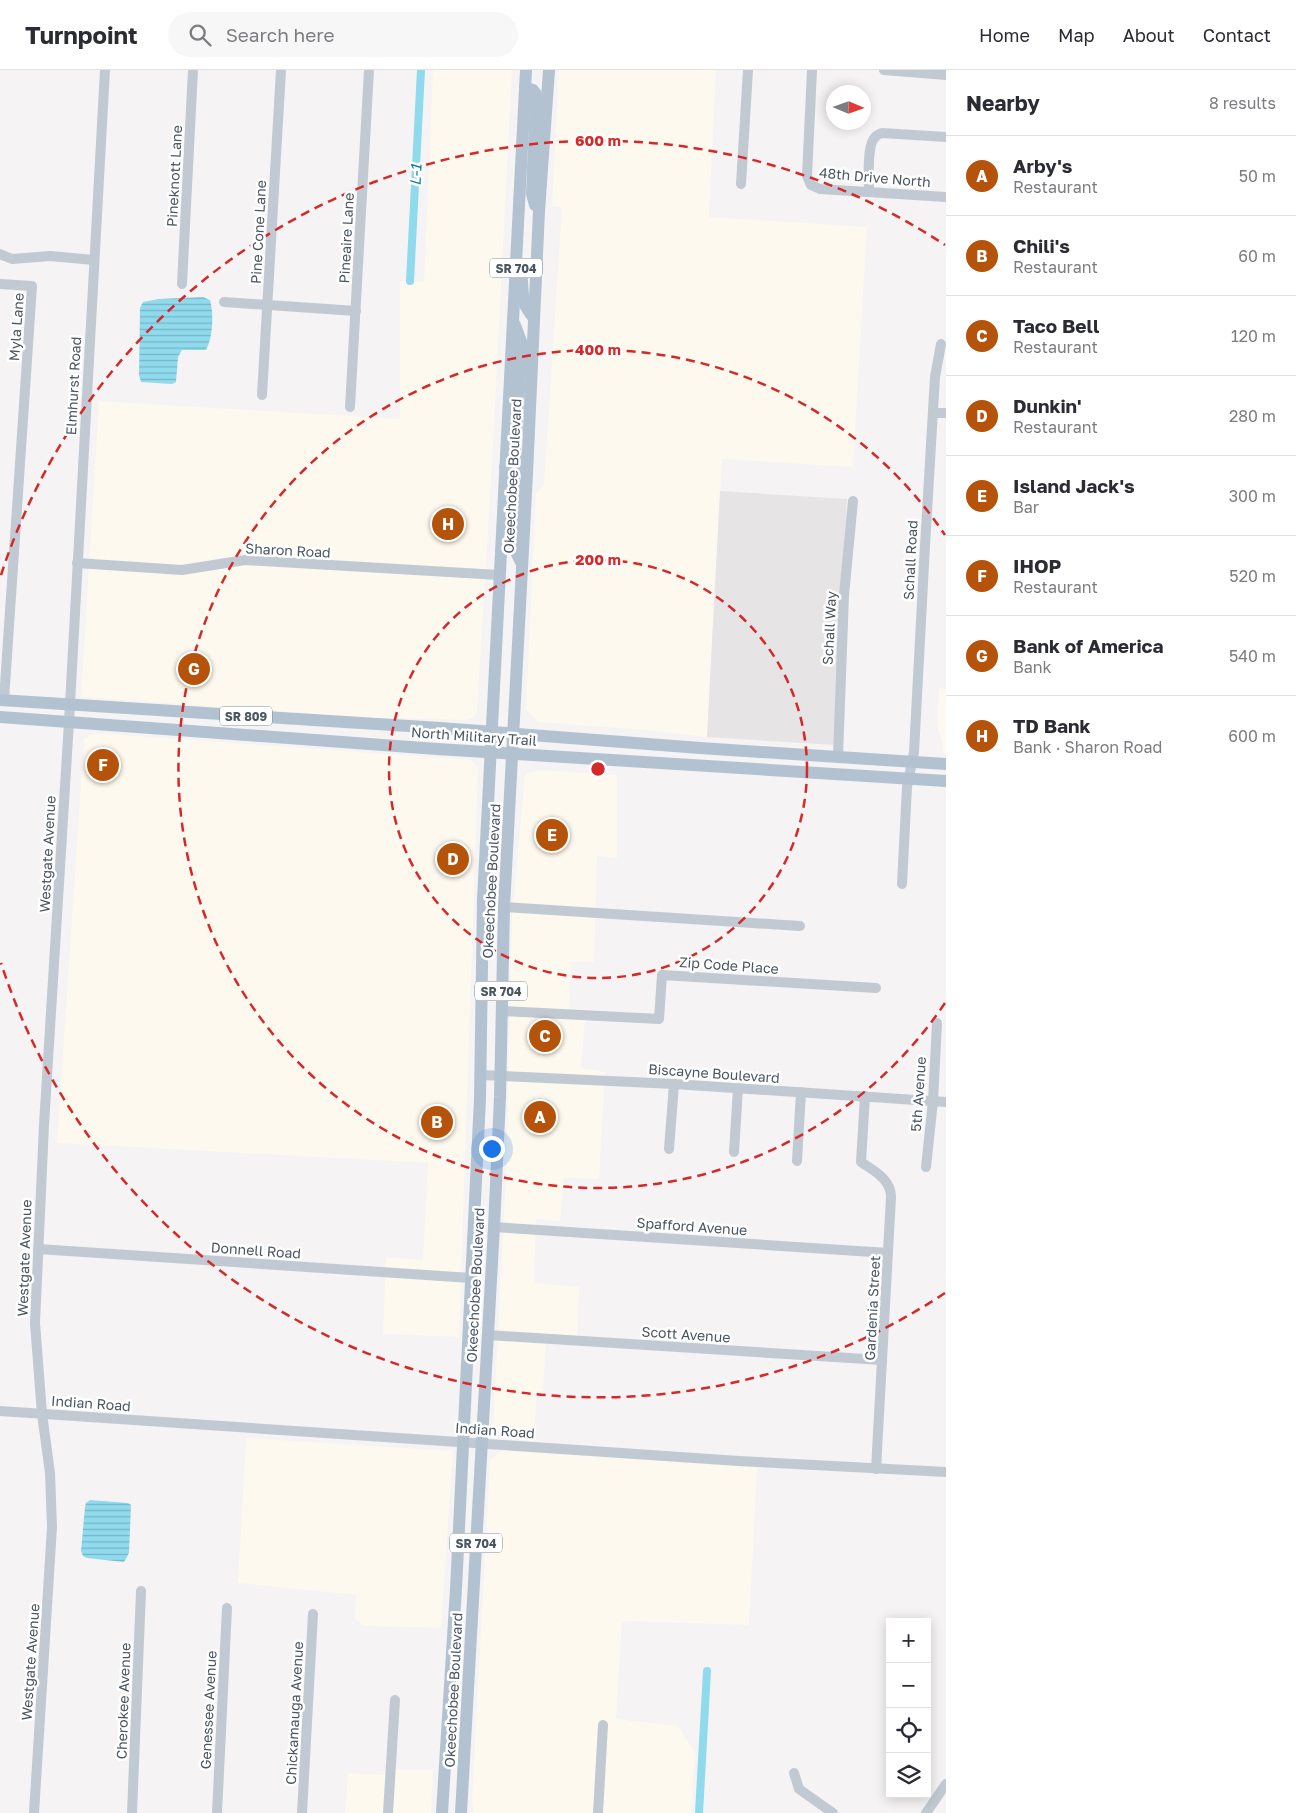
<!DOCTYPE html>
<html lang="en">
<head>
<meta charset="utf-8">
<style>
  :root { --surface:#fff; --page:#f7f7f7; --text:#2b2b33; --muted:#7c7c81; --line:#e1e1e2; --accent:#b45309 }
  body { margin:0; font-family:"Golos Text",sans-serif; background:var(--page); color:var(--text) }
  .controls { position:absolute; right:15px; bottom:15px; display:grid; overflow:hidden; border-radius:0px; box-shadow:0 2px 12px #0003 }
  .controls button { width:45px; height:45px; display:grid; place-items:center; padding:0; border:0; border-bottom:1px solid var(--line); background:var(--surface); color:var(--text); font:25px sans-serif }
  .compass { position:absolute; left:826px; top:15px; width:45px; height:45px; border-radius:50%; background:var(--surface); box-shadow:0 2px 12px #0003; rotate:92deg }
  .you { position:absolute; left:491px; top:1078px; width:18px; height:18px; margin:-12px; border:4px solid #fff; border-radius:50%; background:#1a73e8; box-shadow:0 0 0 8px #1a73e833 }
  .badge { display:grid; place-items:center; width:32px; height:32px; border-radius:50%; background:var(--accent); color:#fff; font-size:16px; font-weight:700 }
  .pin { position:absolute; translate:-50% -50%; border:2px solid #fff; box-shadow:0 1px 5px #0006 }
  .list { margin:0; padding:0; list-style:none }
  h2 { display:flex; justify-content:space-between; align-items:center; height:65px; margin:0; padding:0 20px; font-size:21px }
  h2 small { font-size:16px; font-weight:400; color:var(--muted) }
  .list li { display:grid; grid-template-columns:32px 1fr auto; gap:15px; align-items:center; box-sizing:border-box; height:80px; padding:0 20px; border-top:1px solid var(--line) }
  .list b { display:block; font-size:19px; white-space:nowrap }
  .list p { margin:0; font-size:16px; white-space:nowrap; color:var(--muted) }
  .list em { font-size:16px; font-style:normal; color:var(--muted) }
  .icon { flex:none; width:28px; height:28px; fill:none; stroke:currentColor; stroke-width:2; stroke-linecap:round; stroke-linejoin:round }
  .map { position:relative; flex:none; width:946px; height:1743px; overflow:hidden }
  header { display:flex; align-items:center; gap:30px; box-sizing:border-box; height:70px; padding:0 25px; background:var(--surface); border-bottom:1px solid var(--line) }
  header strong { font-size:24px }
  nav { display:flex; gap:28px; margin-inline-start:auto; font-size:18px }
  .search { width:350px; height:45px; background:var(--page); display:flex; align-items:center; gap:12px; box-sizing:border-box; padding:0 18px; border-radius:28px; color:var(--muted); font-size:19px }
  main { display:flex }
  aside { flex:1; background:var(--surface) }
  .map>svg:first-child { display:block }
  .commercial { fill:#fdf9ef }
  .education { fill:#e6e4e5 }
  .water { fill:url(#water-rules) }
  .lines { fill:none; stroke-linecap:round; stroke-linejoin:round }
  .canal { stroke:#90daee; stroke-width:8 }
  .minor { stroke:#c1cad2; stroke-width:10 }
  .major { stroke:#b3c2d1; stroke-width:12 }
  .ring { fill:none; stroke:#d62828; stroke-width:2.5; stroke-dasharray:9 6 }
  .labels { text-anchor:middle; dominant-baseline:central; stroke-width:5; stroke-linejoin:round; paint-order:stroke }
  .shield { fill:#fff; stroke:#808990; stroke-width:1 }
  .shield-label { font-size:12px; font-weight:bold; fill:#4a5661 }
  .street-label { font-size:14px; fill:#4a5661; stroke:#fff }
  .water-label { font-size:15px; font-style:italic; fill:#0c7c9b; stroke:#fff }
  .centre { fill:#d62828; stroke:#fff; stroke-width:2.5 }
  .ring-label { font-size:15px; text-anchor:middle; font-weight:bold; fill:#d62828; stroke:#fff; stroke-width:5; stroke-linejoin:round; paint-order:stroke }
</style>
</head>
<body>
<header>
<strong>Turnpoint</strong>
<div class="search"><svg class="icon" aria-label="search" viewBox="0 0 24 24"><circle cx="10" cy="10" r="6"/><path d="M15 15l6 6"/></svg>Search here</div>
<nav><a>Home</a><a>Map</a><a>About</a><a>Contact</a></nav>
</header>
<main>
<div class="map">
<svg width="946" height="1743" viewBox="0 0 946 1743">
  <defs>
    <pattern id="water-rules" width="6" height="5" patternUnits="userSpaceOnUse" patternTransform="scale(1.25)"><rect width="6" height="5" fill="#90daee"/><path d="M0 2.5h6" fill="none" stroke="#78b4c4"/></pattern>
  </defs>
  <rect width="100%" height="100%" fill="#f5f3f3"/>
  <g class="commercial">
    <polygon points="433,0 512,0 492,394 477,643 472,648 464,650 362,647 81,627 99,331 400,349 400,211 424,212"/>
    <polygon points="559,0 716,0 709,147 867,157 853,397 722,389 707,667 645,660 538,652 526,639 536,423 544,415 562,138 552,136"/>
    <polygon points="939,618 946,619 946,683 942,683 943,676 937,655"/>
    <polygon points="94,663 471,690 478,698 459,1267 383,1264 386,1187 423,1190 428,1093 57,1073 84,669"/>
    <polygon points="541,700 617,705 617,788 597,786 594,892 571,892 569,949 585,950 581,998 605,1002 599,1109 564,1108 560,1151 536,1149 534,1213 579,1217 577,1274 546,1272 543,1321 537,1321 534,1362 493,1360 506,1106 512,848 525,704"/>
    <polygon points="246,1368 453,1381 441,1558 365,1556 355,1549 356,1525 238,1513"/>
    <polygon points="506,1378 757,1398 749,1555 622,1551 616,1649 678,1656 695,1683 691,1743 474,1743 472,1730 490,1390"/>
    <polygon points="385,1699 433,1700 431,1743 345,1743 348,1703 384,1705"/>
  </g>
  <polygon class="education" points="720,421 847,429 834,675 707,667"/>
  <g class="water">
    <path d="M 203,227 L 210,230 C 214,244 213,267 206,280 L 182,280 L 178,287 L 176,312 L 172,314 L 141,312 L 139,305 L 140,238 L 143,232 L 159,229 Z"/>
    <polygon points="90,1430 128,1433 131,1435 129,1483 124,1492 87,1488 83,1486 81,1481 85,1437 86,1433"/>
  </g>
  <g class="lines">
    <g class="canal">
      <polyline points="410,211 421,0"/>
      <polyline points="699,1743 707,1601"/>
    </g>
    <g class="minor">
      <polyline points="812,0 807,106 811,115 820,119 946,127"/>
      <polyline points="884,0 946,5"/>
      <polyline points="741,114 748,0"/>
      <path d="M 869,122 C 869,110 867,80 873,70 C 875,66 878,64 882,63 L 946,67"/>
      <polyline points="0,184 12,189 50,186 94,190"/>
      <polyline points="0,214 32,216 4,630"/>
      <polyline points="182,214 193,0"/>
      <polyline points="224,232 356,241"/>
      <polyline points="262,325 281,0"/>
      <polyline points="350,337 369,0"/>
      <polyline points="933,343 946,343"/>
      <polyline points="77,493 182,500 245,490 499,505"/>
      <polyline points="838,686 844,525 853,431"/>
      <polyline points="902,814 907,717 914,682 925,476 935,307 941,274"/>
      <polyline points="504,837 800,856"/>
      <polyline points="501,941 659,949 662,905 876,918"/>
      <polyline points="481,1005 674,1014 946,1032"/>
      <path d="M 865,1026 L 861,1092 C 874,1101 891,1109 891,1127 L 876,1399"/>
      <polyline points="669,1079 674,1014"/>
      <polyline points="734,1082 738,1018"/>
      <polyline points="797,1091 801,1022"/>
      <polyline points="926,1097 933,1031 937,953"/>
      <polyline points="494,1157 888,1183"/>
      <polyline points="38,1179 471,1208"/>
      <polyline points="488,1265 882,1290"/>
      <polyline points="0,1341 739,1391 946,1402"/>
      <polyline points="794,1703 799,1719 833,1743"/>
      <polyline points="34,1743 52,1457 50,1403 42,1344 35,1253 44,1055 69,652 105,0"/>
      <polyline points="132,1743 141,1521"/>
      <polyline points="217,1743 227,1538"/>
      <polyline points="302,1743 313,1544"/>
      <polyline points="388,1743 395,1630"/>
      <polyline points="598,1743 603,1655"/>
      <polyline points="926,1743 946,1714"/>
    </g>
    <g class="major">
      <polyline points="525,17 533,20 536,24 532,124 535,135"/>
      <path d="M 522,210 C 523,227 522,235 534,248"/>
      <polyline points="515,255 522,274 515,382 518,389 527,404"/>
      <polyline points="505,397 517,415 514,471 515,480 522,494"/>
      <polyline points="0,630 440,658 700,678 946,694"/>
      <polyline points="0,647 437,679 946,711"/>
      <polyline points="442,1743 456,1519 480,1029 483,830 526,0"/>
      <polyline points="461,1743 494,1157 500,1027 504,837 527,404 539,141 549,0"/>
    </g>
  </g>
  <g class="ring">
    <circle cx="598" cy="699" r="209"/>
    <path d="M945 933A419 419 0 1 1 945 465"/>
    <path d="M945 1223A628 628 0 0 1 1 893M1 505A628 628 0 0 1 945 175"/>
  </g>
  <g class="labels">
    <g class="shield">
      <rect x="490" y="188.5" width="52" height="19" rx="4"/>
      <rect x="220" y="636.5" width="52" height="19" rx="4"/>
      <rect x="475" y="911.5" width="52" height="19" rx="4"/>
      <rect x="450" y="1463.5" width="52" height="19" rx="4"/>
    </g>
    <g class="shield-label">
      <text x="516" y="198">SR 704</text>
      <text x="246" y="646">SR 809</text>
      <text x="501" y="921">SR 704</text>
      <text x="476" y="1473">SR 704</text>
    </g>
    <g class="street-label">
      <text transform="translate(174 106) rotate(-87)">Pineknott Lane</text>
      <text transform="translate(875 107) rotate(5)">48th Drive North</text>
      <text transform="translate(258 162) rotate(-87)">Pine Cone Lane</text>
      <text transform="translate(346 168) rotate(-87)">Pineaire Lane</text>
      <text transform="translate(16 257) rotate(-86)">Myla Lane</text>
      <text transform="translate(73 316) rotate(-87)">Elmhurst Road</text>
      <text transform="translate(512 406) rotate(-87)">Okeechobee Boulevard</text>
      <text transform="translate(288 480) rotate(3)">Sharon Road</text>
      <text transform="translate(910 490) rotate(-87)">Schall Road</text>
      <text transform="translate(829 558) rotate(-87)">Schall Way</text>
      <text transform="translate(474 666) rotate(4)">North Military Trail</text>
      <text transform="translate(47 784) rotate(-87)">Westgate Avenue</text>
      <text transform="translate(491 811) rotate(-87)">Okeechobee Boulevard</text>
      <text transform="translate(729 895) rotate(4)">Zip Code Place</text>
      <text transform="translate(714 1003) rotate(4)">Biscayne Boulevard</text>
      <text transform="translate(918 1024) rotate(-86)">5th Avenue</text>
      <text transform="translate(692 1156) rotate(4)">Spafford Avenue</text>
      <text transform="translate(256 1180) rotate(4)">Donnell Road</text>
      <text transform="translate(24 1188) rotate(-88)">Westgate Avenue</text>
      <text transform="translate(475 1215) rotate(-87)">Okeechobee Boulevard</text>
      <text transform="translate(872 1238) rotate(-87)">Gardenia Street</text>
      <text transform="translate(686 1264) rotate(4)">Scott Avenue</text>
      <text transform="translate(91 1333) rotate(4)">Indian Road</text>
      <text transform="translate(495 1360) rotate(4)">Indian Road</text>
      <text transform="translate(30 1592) rotate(-86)">Westgate Avenue</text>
      <text transform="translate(453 1620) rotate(-87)">Okeechobee Boulevard</text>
      <text transform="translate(123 1631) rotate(-88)">Cherokee Avenue</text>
      <text transform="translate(208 1640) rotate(-87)">Genessee Avenue</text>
      <text transform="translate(294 1643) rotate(-87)">Chickamauga Avenue</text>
    </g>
    <g class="water-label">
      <text transform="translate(415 105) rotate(-87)">L-1</text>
    </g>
  </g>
  <circle cx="598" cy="699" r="8" class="centre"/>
  <g class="ring-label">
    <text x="598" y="76">600 m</text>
    <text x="598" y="285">400 m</text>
    <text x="598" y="495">200 m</text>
  </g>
</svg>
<div class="controls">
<button>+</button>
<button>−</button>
<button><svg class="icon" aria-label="locate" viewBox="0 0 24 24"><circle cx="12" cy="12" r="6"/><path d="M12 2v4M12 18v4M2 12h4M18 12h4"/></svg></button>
<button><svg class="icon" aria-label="layers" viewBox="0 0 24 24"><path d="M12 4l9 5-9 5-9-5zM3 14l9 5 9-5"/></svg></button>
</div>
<svg class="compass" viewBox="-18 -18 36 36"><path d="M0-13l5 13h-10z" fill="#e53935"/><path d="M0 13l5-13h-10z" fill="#7c7c81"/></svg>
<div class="you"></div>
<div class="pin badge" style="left:540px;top:1047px">A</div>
<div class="pin badge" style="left:437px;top:1052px">B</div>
<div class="pin badge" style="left:545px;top:966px">C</div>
<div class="pin badge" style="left:453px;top:789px">D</div>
<div class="pin badge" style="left:552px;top:765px">E</div>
<div class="pin badge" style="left:103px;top:695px">F</div>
<div class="pin badge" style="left:194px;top:599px">G</div>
<div class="pin badge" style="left:448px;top:454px">H</div>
</div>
<aside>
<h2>Nearby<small>8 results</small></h2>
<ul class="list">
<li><span class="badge">A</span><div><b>Arby's</b><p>Restaurant</p></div><em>50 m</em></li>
<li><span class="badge">B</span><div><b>Chili's</b><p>Restaurant</p></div><em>60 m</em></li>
<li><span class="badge">C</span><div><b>Taco Bell</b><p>Restaurant</p></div><em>120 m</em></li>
<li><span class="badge">D</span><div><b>Dunkin'</b><p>Restaurant</p></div><em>280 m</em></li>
<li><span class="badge">E</span><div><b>Island Jack's</b><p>Bar</p></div><em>300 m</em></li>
<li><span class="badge">F</span><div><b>IHOP</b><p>Restaurant</p></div><em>520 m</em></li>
<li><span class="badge">G</span><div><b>Bank of America</b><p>Bank</p></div><em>540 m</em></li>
<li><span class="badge">H</span><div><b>TD Bank</b><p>Bank · Sharon Road</p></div><em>600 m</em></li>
</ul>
</aside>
</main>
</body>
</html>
